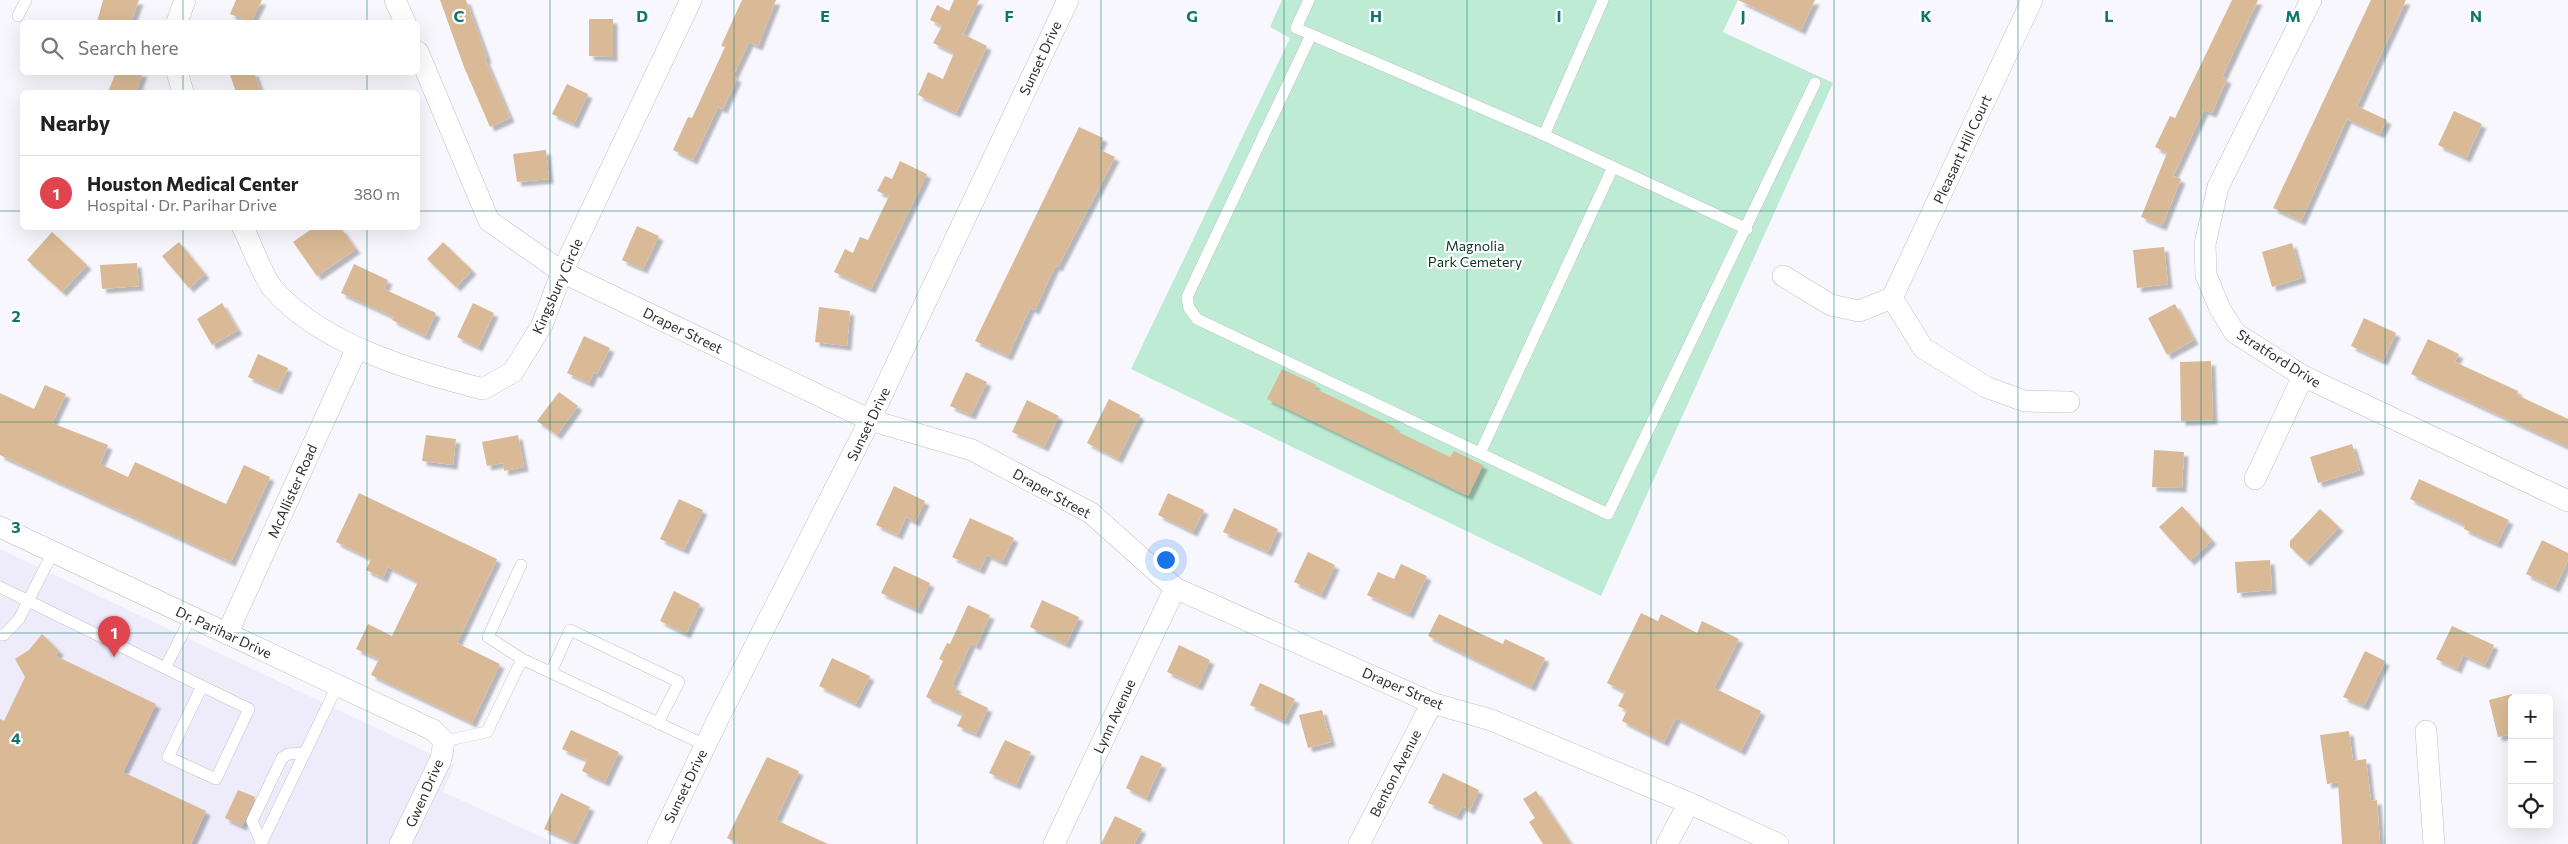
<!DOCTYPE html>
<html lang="en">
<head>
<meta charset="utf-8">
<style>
  :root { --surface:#fff; --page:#f6f6f6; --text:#222; --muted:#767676; --line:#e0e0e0; --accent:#0f766e }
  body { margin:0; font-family:Commissioner,sans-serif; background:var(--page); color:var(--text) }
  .controls { position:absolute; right:15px; bottom:15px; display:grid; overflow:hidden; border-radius:8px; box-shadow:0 5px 20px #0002 }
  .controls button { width:45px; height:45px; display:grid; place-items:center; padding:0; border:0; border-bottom:1px solid var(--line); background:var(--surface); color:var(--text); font:25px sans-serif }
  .you { position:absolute; left:1165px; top:559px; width:18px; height:18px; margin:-12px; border:4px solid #fff; border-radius:50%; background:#1a73e8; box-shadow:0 0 0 8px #1a73e833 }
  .badge { display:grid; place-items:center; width:32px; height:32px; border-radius:50%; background:var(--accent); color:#fff; font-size:16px; font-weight:700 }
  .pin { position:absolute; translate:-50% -41px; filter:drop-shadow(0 1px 2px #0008) }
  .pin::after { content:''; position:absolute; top:26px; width:18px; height:15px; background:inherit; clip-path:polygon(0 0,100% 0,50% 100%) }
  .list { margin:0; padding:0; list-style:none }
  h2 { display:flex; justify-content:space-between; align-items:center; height:65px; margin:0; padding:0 20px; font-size:21px }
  h2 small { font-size:16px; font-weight:400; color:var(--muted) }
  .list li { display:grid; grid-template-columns:32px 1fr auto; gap:15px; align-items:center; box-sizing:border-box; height:75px; padding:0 20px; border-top:1px solid var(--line) }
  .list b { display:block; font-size:19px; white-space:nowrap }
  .list p { margin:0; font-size:16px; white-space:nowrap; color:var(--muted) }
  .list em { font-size:16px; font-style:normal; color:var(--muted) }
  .icon { flex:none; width:28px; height:28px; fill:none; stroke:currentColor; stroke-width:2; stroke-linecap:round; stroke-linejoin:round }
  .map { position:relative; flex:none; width:2568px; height:844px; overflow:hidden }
  .search { position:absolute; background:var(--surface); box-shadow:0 5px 20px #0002; left:20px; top:20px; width:400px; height:55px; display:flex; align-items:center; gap:12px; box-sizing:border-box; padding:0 18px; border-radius:8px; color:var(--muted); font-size:19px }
  .panel { position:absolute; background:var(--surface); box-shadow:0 5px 20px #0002; left:20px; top:90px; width:400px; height:140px; border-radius:8px }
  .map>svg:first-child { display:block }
  .built { fill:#eeebfa }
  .green { fill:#bdebd4 }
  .building { fill:#daba96; filter:url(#shadow) }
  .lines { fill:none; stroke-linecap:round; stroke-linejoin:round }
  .service-casing { stroke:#c1c0c6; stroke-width:12 }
  .minor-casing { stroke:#c1c0c6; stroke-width:22 }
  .service { stroke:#fff; stroke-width:11 }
  .minor { stroke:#fff; stroke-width:21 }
  .grid { fill:none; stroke:#0f766e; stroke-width:1; stroke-opacity:0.55 }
  .labels { text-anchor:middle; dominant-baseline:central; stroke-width:4.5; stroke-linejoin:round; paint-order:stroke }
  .street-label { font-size:14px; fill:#303033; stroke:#fff }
  .park-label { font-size:14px; fill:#0a3423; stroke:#fff }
  .grid-label { font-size:16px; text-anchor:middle; font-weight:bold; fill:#0f766e; stroke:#fff; stroke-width:4.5; stroke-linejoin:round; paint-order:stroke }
</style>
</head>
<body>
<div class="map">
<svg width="2568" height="844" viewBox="0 0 2568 844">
  <defs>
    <filter id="shadow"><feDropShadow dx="4.5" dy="4.5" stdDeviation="1" flood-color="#0004"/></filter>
  </defs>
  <rect width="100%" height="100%" fill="#f8f7fe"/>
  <polygon class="built" points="0,549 454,765 443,792 557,844 0,844"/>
  <polygon class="green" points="1282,0 1738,0 1723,32 1833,83 1601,596 1131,369 1290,38 1270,27"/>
  <g class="building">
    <polygon points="103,0 139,0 131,22 97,22"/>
    <polygon points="236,0 262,0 251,22 230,14"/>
    <polygon points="440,0 466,0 487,58 485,59 510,118 490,127 464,67"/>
    <polygon points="742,0 776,0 758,46 749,42 733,76 737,78 723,109 718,107 693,160 673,150 688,117 692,118 725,47 721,46"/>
    <polygon points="954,0 979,0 963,34 987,46 956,113 918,95 928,72 943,79 954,53 933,43 942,26 930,20 937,5 949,11"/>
    <polygon points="1738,0 1815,0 1801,30"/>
    <polygon points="2232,0 2258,0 2222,77 2227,79 2212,113 2204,110 2173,176 2181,179 2162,226 2141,217 2167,153 2155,147 2170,116 2175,118"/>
    <polygon points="2371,0 2406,0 2357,106 2387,120 2380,134 2347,119 2301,221 2273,208"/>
    <polygon points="589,19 613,19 613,57 589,56"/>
    <polygon points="116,72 143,72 136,92 108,92"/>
    <polygon points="229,72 254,72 261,92 236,92"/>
    <polygon points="567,84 588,94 574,124 552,114"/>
    <polygon points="2454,111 2482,124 2466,158 2438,145"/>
    <polygon points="1079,127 1103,138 1098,149 1115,157 1058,267 1055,266 1035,310 1030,308 1008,356 975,341"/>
    <polygon points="546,150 549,179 517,182 513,154"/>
    <polygon points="900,161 927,174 871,289 834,272 845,249 853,253 860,237 868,240 889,196 877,191 885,176 892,179"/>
    <polygon points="637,226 659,236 643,269 622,260"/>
    <polygon points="313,228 341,228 356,249 317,276 293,242"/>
    <polygon points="52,232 87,265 62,292 27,260"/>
    <polygon points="179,242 205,274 189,288 162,256"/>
    <polygon points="443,242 472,270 456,287 427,259"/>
    <polygon points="2292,243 2302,278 2272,287 2262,252"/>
    <polygon points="2164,247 2168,284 2137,288 2133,250"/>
    <polygon points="137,263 139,286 102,289 100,265"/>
    <polygon points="354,264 388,280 384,289 436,313 425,336 392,320 394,317 341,293"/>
    <polygon points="222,303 238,330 212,345 197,319"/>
    <polygon points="473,303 494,313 478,347 457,337"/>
    <polygon points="2175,304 2194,340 2167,355 2148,318"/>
    <polygon points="819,307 850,311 847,346 815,342"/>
    <polygon points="2364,318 2396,333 2383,361 2351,346"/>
    <polygon points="584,336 610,348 597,374 594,372 589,383 567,373"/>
    <polygon points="2428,339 2459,354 2455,362 2518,391 2517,395 2568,419 2568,447 2411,374"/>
    <polygon points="258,354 288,368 278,390 248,377"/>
    <polygon points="2211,361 2213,420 2181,421 2180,362"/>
    <polygon points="1282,369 1316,385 1314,388 1395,427 1394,430 1450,457 1454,451 1483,465 1468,496 1267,399"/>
    <polygon points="966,372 987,382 971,415 950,406"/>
    <polygon points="45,385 66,394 52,423 108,445 100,464 128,477 135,462 226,504 244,465 270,477 231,562 0,455 0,393 34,409"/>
    <polygon points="559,392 578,406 557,435 537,421"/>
    <polygon points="1109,399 1140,415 1118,459 1087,443"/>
    <polygon points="1027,400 1059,416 1044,447 1012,432"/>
    <polygon points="426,435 456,439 453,465 422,461"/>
    <polygon points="518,435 524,467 504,471 503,463 487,466 482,442"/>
    <polygon points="2352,444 2360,470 2318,483 2310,457"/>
    <polygon points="2154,450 2184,452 2182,488 2152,487"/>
    <polygon points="2419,479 2509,520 2497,544 2464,529 2465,525 2410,499"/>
    <polygon points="894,486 925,501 915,522 906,517 898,535 876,525"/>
    <polygon points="359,493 497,559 457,643 500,664 472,723 371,675 379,659 356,649 368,624 392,636 418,582 388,567 383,578 366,570 371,559 336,542"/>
    <polygon points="1168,493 1204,510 1193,532 1158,515"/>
    <polygon points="679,499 703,510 684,550 660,539"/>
    <polygon points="2182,506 2212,540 2190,561 2159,527"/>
    <polygon points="1234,508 1278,529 1268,552 1223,532"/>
    <polygon points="2320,509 2339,527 2306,562 2290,547 2290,541"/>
    <polygon points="970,518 1014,538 1002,562 987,555 980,570 952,557"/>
    <polygon points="2542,540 2568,553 2568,560 2555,588 2526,574"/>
    <polygon points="1308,552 1335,565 1321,595 1294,582"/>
    <polygon points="2270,560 2272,590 2237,593 2235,562"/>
    <polygon points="1401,564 1427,576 1409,614 1367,595 1378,572 1394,579"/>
    <polygon points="894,566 930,583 917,610 881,593"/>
    <polygon points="674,591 700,604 686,634 660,621"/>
    <polygon points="1042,600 1079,617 1066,644 1030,627"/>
    <polygon points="968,605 990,615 976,646 971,643 952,685 957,687 955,692 988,708 976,734 957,726 963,714 926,697 943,661 939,659 947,643 950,644"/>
    <polygon points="1641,613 1658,621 1661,614 1697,633 1702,621 1739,639 1714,688 1761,711 1741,751 1676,718 1664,742 1622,721 1627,710 1618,706 1625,692 1607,683"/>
    <polygon points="1439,614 1503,644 1505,639 1545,658 1531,687 1428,636"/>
    <polygon points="2452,626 2494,645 2485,665 2463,655 2457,669 2436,659"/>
    <polygon points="42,634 59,651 56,656 156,704 123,772 206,811 191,844 0,844 0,719 4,721 25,677 15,659 29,650"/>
    <polygon points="1179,645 1210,660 1198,686 1167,672"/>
    <polygon points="2365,651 2385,661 2364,706 2343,697"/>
    <polygon points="832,658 870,676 856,704 819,686"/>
    <polygon points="1260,683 1295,699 1284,721 1250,705"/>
    <polygon points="2512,694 2512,734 2498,737 2489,700"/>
    <polygon points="1322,710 1331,742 1308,748 1299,715"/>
    <polygon points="571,730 619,752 605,782 582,771 587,760 562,749"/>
    <polygon points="2349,731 2353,761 2366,759 2371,801 2377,800 2380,844 2342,844 2338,782 2327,784 2320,735"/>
    <polygon points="1005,740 1031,752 1016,785 989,773"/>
    <polygon points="1141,755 1162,764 1146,798 1126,788"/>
    <polygon points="767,757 799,771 776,820 828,844 739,844 727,838"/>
    <polygon points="1443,773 1479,790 1470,810 1462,806 1457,816 1428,803"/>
    <polygon points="238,790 255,797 242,826 225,818"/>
    <polygon points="1536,791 1571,844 1543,844 1529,822 1535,818 1523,799"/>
    <polygon points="561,793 590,807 573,842 544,829"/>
    <polygon points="1115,816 1142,829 1134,844 1101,844"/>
  </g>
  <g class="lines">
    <defs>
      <g id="service">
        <polyline points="1309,0 1296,28 1544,135 1747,229"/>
        <polyline points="18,16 26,0"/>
        <polyline points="1311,35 1187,297 1189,308 1197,319 1608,514 1815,83"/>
        <polyline points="1544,135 1603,0"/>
        <polyline points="1480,453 1613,167"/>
        <polyline points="521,565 488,637 522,659"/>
        <polyline points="0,587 165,668 191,617"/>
        <polyline points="0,635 4,635 19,619 53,552"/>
        <polyline points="165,668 249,709 216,779 168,757 202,686"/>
        <polyline points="551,672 570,630 679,682 658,723"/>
        <polyline points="444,741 487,732 522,659 705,745"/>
        <polyline points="261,842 252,821 282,758 288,754 305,753"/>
        <polyline points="261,844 338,684"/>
      </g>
      <g id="minor">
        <polyline points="395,0 405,22"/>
        <polyline points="2032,0 1892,298 1923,348 1986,387 2024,401 2069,402"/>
        <polyline points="2311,0 2218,187 2205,244 2206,275 2220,309 2235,333 2303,376 2568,501"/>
        <polyline points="177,22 185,0"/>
        <polyline points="418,52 489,221 562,272 870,420 972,450 1091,513 1175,588 1432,703 1491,720 1689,803 1778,844"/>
        <polyline points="177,72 183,92"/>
        <path d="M 243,228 C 251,243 263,277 273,289 C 323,345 412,371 483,389 L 513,372 L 542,325 L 562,272 L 691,0"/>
        <polyline points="1783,276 1831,305 1859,311 1892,298"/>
        <polyline points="2255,479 2303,376"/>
        <polyline points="0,527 433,730 444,741 441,759 400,844"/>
        <polyline points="227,634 357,348"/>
        <polyline points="2426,731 2434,844"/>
        <polyline points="658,844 718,719 870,420 1068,0"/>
        <polyline points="1054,844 1175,588"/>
        <polyline points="1359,844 1432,703"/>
        <polyline points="1667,844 1689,803"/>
      </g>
    </defs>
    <use href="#service" class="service-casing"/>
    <use href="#minor" class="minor-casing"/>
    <use href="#service" class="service"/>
    <use href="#minor" class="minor"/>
  </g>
  <path class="grid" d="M 183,0 L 183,22M 367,0 L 367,22M 550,0 L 550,844M 734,0 L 734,844M 917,0 L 917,844M 1101,0 L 1101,844M 1284,0 L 1284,844M 1467,0 L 1467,844M 1651,0 L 1651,844M 1834,0 L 1834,844M 2018,0 L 2018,844M 2201,0 L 2201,844M 2385,0 L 2385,844M 183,72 L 183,92M 367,72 L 367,92M 0,211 L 22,211M 418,211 L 2568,211M 183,228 L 183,844M 367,228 L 367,844M 0,422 L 2568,422M 0,633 L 2568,633"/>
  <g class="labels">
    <g class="street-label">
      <text transform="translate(1040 58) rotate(-65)">Sunset Drive</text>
      <text transform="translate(1962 149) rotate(-65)">Pleasant Hill Court</text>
      <text transform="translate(557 286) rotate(-66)">Kingsbury Circle</text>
      <text transform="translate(683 330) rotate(26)">Draper Street</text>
      <text transform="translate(2279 358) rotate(32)">Stratford Drive</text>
      <text transform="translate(868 424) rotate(-64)">Sunset Drive</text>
      <text transform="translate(292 491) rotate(-66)">McAllister Road</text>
      <text transform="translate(1052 493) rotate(29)">Draper Street</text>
      <text transform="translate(224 632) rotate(25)">Dr. Parihar Drive</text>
      <text transform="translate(1403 688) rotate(23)">Draper Street</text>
      <text transform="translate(1114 716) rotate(-65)">Lynn Avenue</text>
      <text transform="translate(1395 773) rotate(-63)">Benton Avenue</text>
      <text transform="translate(685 786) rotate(-64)">Sunset Drive</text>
      <text transform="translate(424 793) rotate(-66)">Gwen Drive</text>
    </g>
    <g class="park-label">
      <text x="1475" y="245">Magnolia<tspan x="1475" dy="16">Park Cemetery</tspan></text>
    </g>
  </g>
  <g class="grid-label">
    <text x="459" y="22">C</text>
    <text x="642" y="22">D</text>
    <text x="825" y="22">E</text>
    <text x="1009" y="22">F</text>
    <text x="1192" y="22">G</text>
    <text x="1376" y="22">H</text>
    <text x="1559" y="22">I</text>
    <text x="1743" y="22">J</text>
    <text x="1926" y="22">K</text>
    <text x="2109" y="22">L</text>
    <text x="2293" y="22">M</text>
    <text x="2476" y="22">N</text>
    <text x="16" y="322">2</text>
    <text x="16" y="533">3</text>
    <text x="16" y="744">4</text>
  </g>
</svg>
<div class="controls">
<button>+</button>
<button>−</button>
<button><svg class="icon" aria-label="locate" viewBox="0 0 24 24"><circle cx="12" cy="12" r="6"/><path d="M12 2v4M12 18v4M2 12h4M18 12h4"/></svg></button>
</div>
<div class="you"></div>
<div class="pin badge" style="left:114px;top:657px;background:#e0444e">1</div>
<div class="search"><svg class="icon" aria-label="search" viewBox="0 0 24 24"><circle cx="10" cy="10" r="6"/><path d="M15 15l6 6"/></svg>Search here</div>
<section class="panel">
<h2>Nearby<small></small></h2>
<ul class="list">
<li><span class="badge" style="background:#e0444e">1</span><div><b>Houston Medical Center</b><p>Hospital · Dr. Parihar Drive</p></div><em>380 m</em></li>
</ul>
</section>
</div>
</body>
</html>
